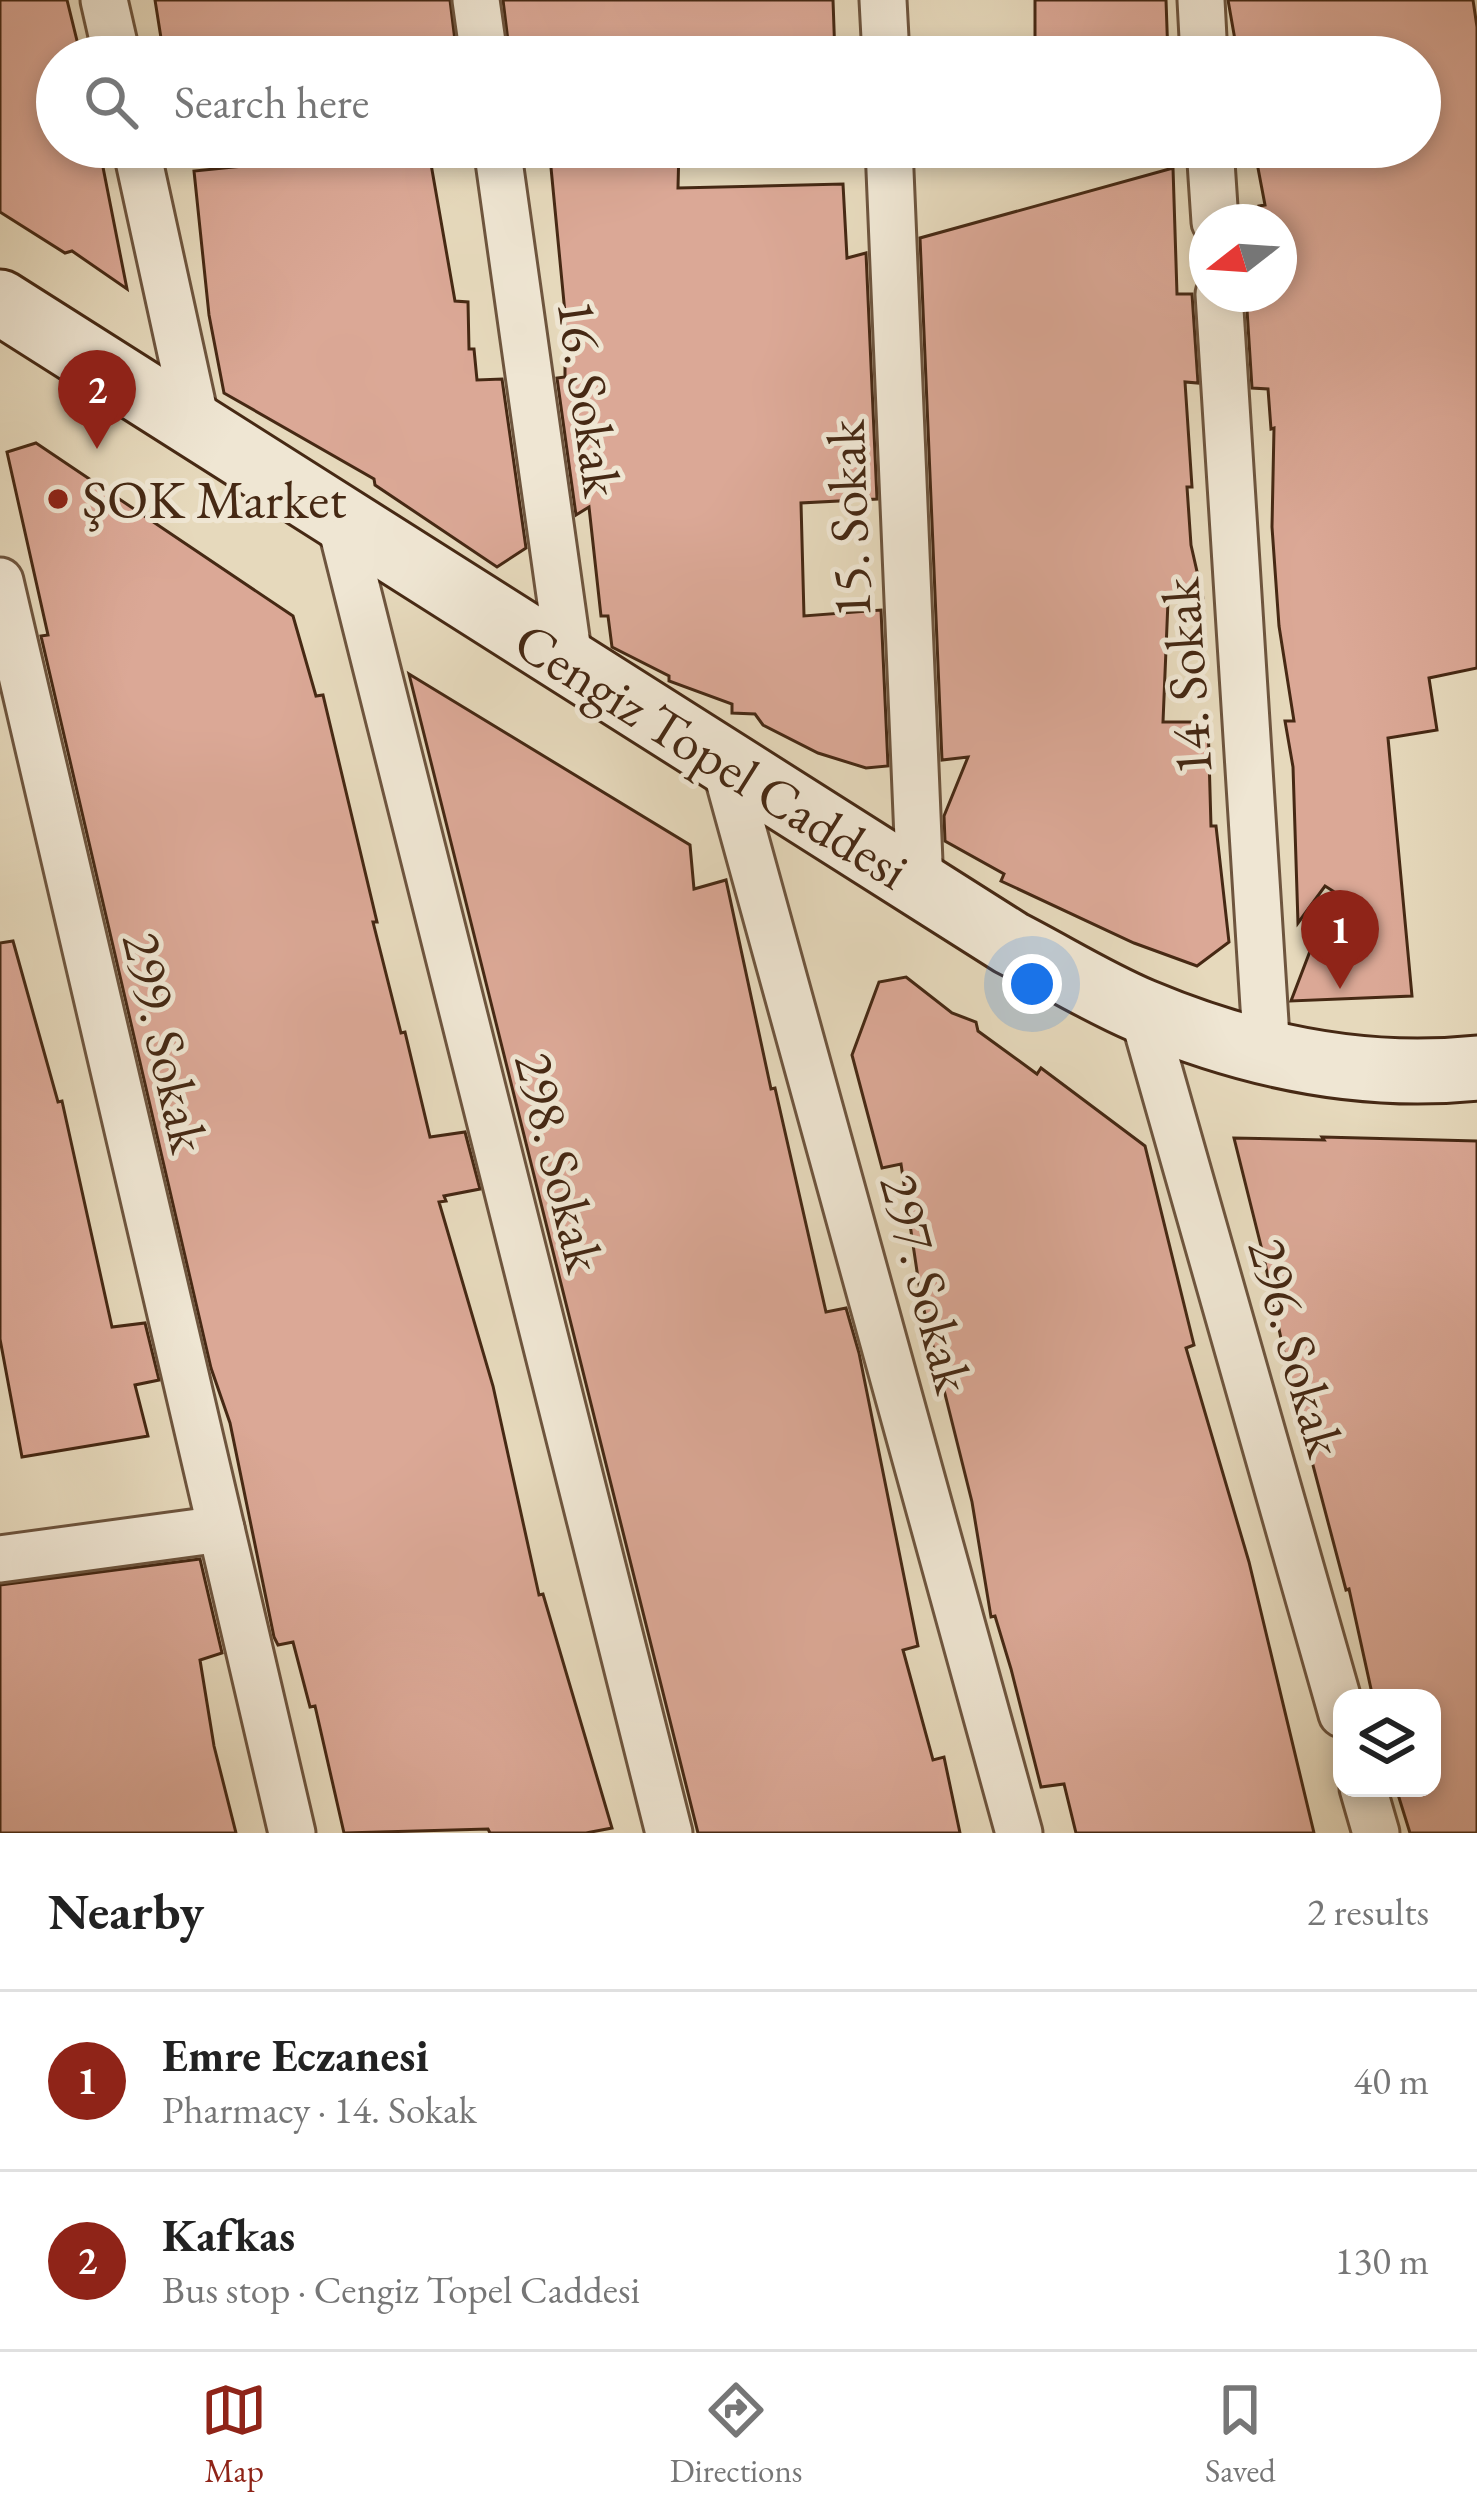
<!DOCTYPE html>
<html lang="en">
<head>
<meta charset="utf-8">
<style>
  :root { --surface:#fff; --page:#f6f6f6; --text:#222; --muted:#767676; --line:#e0e0e0; --accent:#8f2418 }
  body { margin:0; font-family:"EB Garamond",serif; background:var(--page); color:var(--text) }
  .controls { position:absolute; right:36px; bottom:36px; display:grid; overflow:hidden; border-radius:24px; box-shadow:0 6px 18px #0003 }
  .controls button { width:108px; height:108px; display:grid; place-items:center; padding:0; border:0; border-bottom:3px solid var(--line); background:var(--surface); color:var(--text); font:60px sans-serif }
  .compass { position:absolute; left:1189px; top:204px; width:108px; height:108px; border-radius:50%; background:var(--surface); box-shadow:0 6px 18px #0003; rotate:253deg }
  .you { position:absolute; left:1032px; top:984px; width:42px; height:42px; margin:-30px; border:9px solid #fff; border-radius:50%; background:#1a73e8; box-shadow:0 0 0 18px #1a73e833 }
  .badge { display:grid; place-items:center; width:78px; height:78px; border-radius:50%; background:var(--accent); color:#fff; font-size:39px; font-weight:700 }
  .pin { position:absolute; translate:-50% -99px; filter:drop-shadow(0 3px 6px #0008) }
  .pin::after { content:''; position:absolute; top:63px; width:42px; height:36px; background:inherit; clip-path:polygon(0 0,100% 0,50% 100%) }
  .list { margin:0; padding:0; list-style:none }
  h2 { display:flex; justify-content:space-between; align-items:center; height:156px; margin:0; padding:0 48px; font-size:51px }
  h2 small { font-size:39px; font-weight:400; color:var(--muted) }
  .list li { display:grid; grid-template-columns:78px 1fr auto; gap:36px; align-items:center; box-sizing:border-box; height:180px; padding:0 48px; border-top:3px solid var(--line) }
  .list b { display:block; font-size:45px; white-space:nowrap }
  .list p { margin:0; font-size:39px; white-space:nowrap; color:var(--muted) }
  .list em { font-size:39px; font-style:normal; color:var(--muted) }
  .icon { flex:none; width:66px; height:66px; fill:none; stroke:currentColor; stroke-width:2; stroke-linecap:round; stroke-linejoin:round }
  .map { position:relative; flex:none; width:1477px; height:1833px; overflow:hidden }
  .search { position:absolute; background:var(--surface); box-shadow:0 6px 18px #0003; left:36px; right:36px; top:36px; height:132px; display:flex; align-items:center; gap:30px; box-sizing:border-box; padding:0 42px; border-radius:66px; color:var(--muted); font-size:45px }
  .sheet { height:516px; background:var(--surface) }
  nav { display:flex; justify-content:space-around; align-items:center; box-sizing:border-box; height:168px; border-top:3px solid var(--line); background:var(--surface); font-size:33px; color:var(--muted) }
  nav a { display:grid; justify-items:center; gap:6px }
  nav .on { color:var(--accent) }
  .map>svg:first-child { display:block }
  .building { fill:#dba896; stroke:#462914; stroke-width:3 }
  .lines { fill:none; stroke-linecap:round; stroke-linejoin:round }
  .street-casing { stroke:#6e553e; stroke-width:51 }
  .secondary-casing { stroke:#462914; stroke-width:69 }
  .street { stroke:#efe6d3; stroke-width:45 }
  .secondary { stroke:#efe6d3; stroke-width:63 }
  .poi-dot { fill:#8f2418; stroke:#efe6d3; stroke-width:4.5 }
  .labels { text-anchor:middle; dominant-baseline:central; stroke-width:10; stroke-linejoin:round; paint-order:stroke }
  .street-label { font-size:54px; fill:#462914; stroke:#efe6d3 }
  .poi-label { font-size:54px; fill:#462914; stroke:#efe6d3; text-anchor:start }
</style>
</head>
<body>
<div class="map">
<svg width="1477" height="1833" viewBox="0 0 1477 1833">
  <rect width="100%" height="100%" fill="#e6d9bc"/>
  <filter id="stains"><feTurbulence type="fractalNoise" baseFrequency=".00167" numOctaves="4"/><feColorMatrix values="0 0 0 0 .2 0 0 0 0 .09 0 0 0 0 .02 0 0 0 .5 -.17"/></filter>
  <radialGradient id="worn" r=".72"><stop offset=".6" stop-color="#630" stop-opacity="0"/><stop offset="1" stop-color="#630" stop-opacity=".3"/></radialGradient>
  <g class="building">
    <polygon points="0,0 67,0 81,57 57,57 57,147 99,147 127,289 72,251 65,253 0,212"/>
    <polygon points="155,0 450,0 457,57 164,57"/>
    <polygon points="503,0 833,0 835,57 510,57"/>
    <polygon points="1035,0 1166,0 1168,57 1035,57"/>
    <polygon points="1228,0 1473,0 1477,27 1477,668 1429,678 1437,730 1388,738 1412,996 1291,1001 1333,891 1325,886 1298,923 1293,767 1285,721 1294,721 1279,626 1272,527 1274,428 1271,429 1268,389 1252,388 1246,294 1279,294 1279,222 1262,222 1259,206 1265,205 1254,147 1420,147 1420,57 1238,57"/>
    <polygon points="331,147 428,147 455,301 468,302 469,349 474,349 477,380 502,379 526,548 497,567 375,485 374,479 224,393 209,315 194,171 333,157"/>
    <polygon points="549,147 679,147 678,188 843,184 847,258 866,253 877,499 801,503 804,616 881,610 888,766 866,768 818,753 763,725 755,714 732,713 732,704 669,681 669,676 612,647 608,616 601,616 589,507 576,515 557,378 565,377 565,313"/>
    <polygon points="1173,168 1177,294 1192,294 1198,383 1185,382 1192,487 1187,487 1191,545 1203,598 1168,601 1163,722 1208,722 1211,826 1216,826 1229,942 1197,966 1134,943 1001,881 1004,874 945,841 944,816 968,757 942,760 920,238"/>
    <polygon points="36,443 293,616 316,696 323,695 377,922 373,922 401,1033 405,1032 430,1137 465,1132 480,1189 444,1196 446,1201 439,1202 493,1386 539,1595 543,1594 612,1828 586,1833 490,1833 488,1829 344,1833 315,1706 310,1707 293,1642 278,1645 274,1637 230,1423 211,1368 41,636 48,635 7,452"/>
    <polygon points="409,674 690,845 694,889 726,880 771,1089 775,1088 826,1312 846,1308 859,1353 918,1646 903,1650 933,1760 944,1757 960,1833 698,1833"/>
    <polygon points="13,941 58,1102 62,1101 112,1327 145,1323 159,1380 135,1385 148,1436 22,1457 0,1339 0,943"/>
    <polygon points="906,977 952,1013 976,1022 978,1031 1037,1074 1041,1068 1145,1146 1194,1345 1186,1348 1249,1562 1314,1833 1076,1833 1064,1784 1041,1787 1011,1669 995,1616 991,1617 972,1502 921,1298 901,1164 882,1168 852,1055 879,982"/>
    <polygon points="1322,1137 1477,1141 1477,1833 1410,1833 1396,1788 1432,1788 1432,1698 1373,1698 1349,1589 1346,1590 1287,1367 1264,1258 1234,1138 1324,1140"/>
    <polygon points="200,1559 222,1653 200,1660 214,1746 236,1833 0,1833 0,1585"/>
  </g>
  <g class="lines">
    <defs>
      <g id="street">
        <polyline points="104,0 117,57"/>
        <polyline points="476,0 484,57"/>
        <polyline points="883,0 886,57"/>
        <polyline points="1201,0 1204,57"/>
        <polyline points="136,147 197,426"/>
        <polyline points="497,147 570,666"/>
        <polyline points="889,147 920,886"/>
        <polyline points="1210,147 1215,222"/>
        <polyline points="1219,294 1267,1054"/>
        <polyline points="339,518 669,1833"/>
        <polyline points="0,581 292,1833"/>
        <polyline points="724,762 1019,1833"/>
        <polyline points="1142,1011 1342,1714"/>
        <polyline points="0,1559 221,1529"/>
        <polyline points="1363,1788 1376,1833"/>
      </g>
      <path id="secondary" d="M 0,302 L 1011,943 C 1054,965 1097,992 1142,1011 C 1249,1056 1362,1080 1477,1068"/>
    </defs>
    <use href="#street" class="street-casing"/>
    <use href="#secondary" class="secondary-casing"/>
    <use href="#street" class="street"/>
    <use href="#secondary" class="secondary"/>
  </g>
  <circle class="poi-dot" cx="58" cy="499" r="12"/>
  <g class="labels">
    <g class="street-label">
      <text transform="translate(590 398) rotate(82)">16. Sokak</text>
      <text transform="translate(848 519) rotate(-92)">15. Sokak</text>
      <text transform="translate(1186 677) rotate(-94)">14. Sokak</text>
      <text transform="translate(712 755) rotate(32)">Cengiz Topel Caddesi</text>
      <text transform="translate(166 1042) rotate(77)">299. Sokak</text>
      <text transform="translate(560 1162) rotate(76)">298. Sokak</text>
      <text transform="translate(927 1283) rotate(75)">297. Sokak</text>
      <text transform="translate(1297 1347) rotate(74)">296. Sokak</text>
    </g>
    <g class="poi-label">
      <text x="82" y="499">ŞOK Market</text>
    </g>
  </g>
  <rect width="100%" height="100%" filter="url(#stains)"/>
  <rect width="100%" height="100%" fill="url(#worn)"/>
</svg>
<div class="controls">
<button><svg class="icon" aria-label="layers" viewBox="0 0 24 24"><path d="M12 4l9 5-9 5-9-5zM3 14l9 5 9-5"/></svg></button>
</div>
<svg class="compass" viewBox="-18 -18 36 36"><path d="M0-13l5 13h-10z" fill="#e53935"/><path d="M0 13l5-13h-10z" fill="#767676"/></svg>
<div class="you"></div>
<div class="pin badge" style="left:1340px;top:989px">1</div>
<div class="pin badge" style="left:97px;top:449px">2</div>
<div class="search"><svg class="icon" aria-label="search" viewBox="0 0 24 24"><circle cx="10" cy="10" r="6"/><path d="M15 15l6 6"/></svg>Search here</div>
</div>
<section class="sheet">
<h2>Nearby<small>2 results</small></h2>
<ul class="list">
<li><span class="badge">1</span><div><b>Emre Eczanesi</b><p>Pharmacy · 14. Sokak</p></div><em>40 m</em></li>
<li><span class="badge">2</span><div><b>Kafkas</b><p>Bus stop · Cengiz Topel Caddesi</p></div><em>130 m</em></li>
</ul>
</section>
<nav>
<a class="on"><svg class="icon" aria-label="map" viewBox="0 0 24 24"><path d="M3 6l6-2 6 2 6-2v14l-6 2-6-2-6 2zM9 4v14M15 6v14"/></svg>Map</a>
<a><svg class="icon" aria-label="directions" viewBox="0 0 24 24"><path d="M12 3l9 9-9 9-9-9zM9 14v-3h6M13 9l2 2-2 2"/></svg>Directions</a>
<a><svg class="icon" aria-label="saved" viewBox="0 0 24 24"><path d="M7 4h10v16l-5-4-5 4z"/></svg>Saved</a>
</nav>
</body>
</html>
